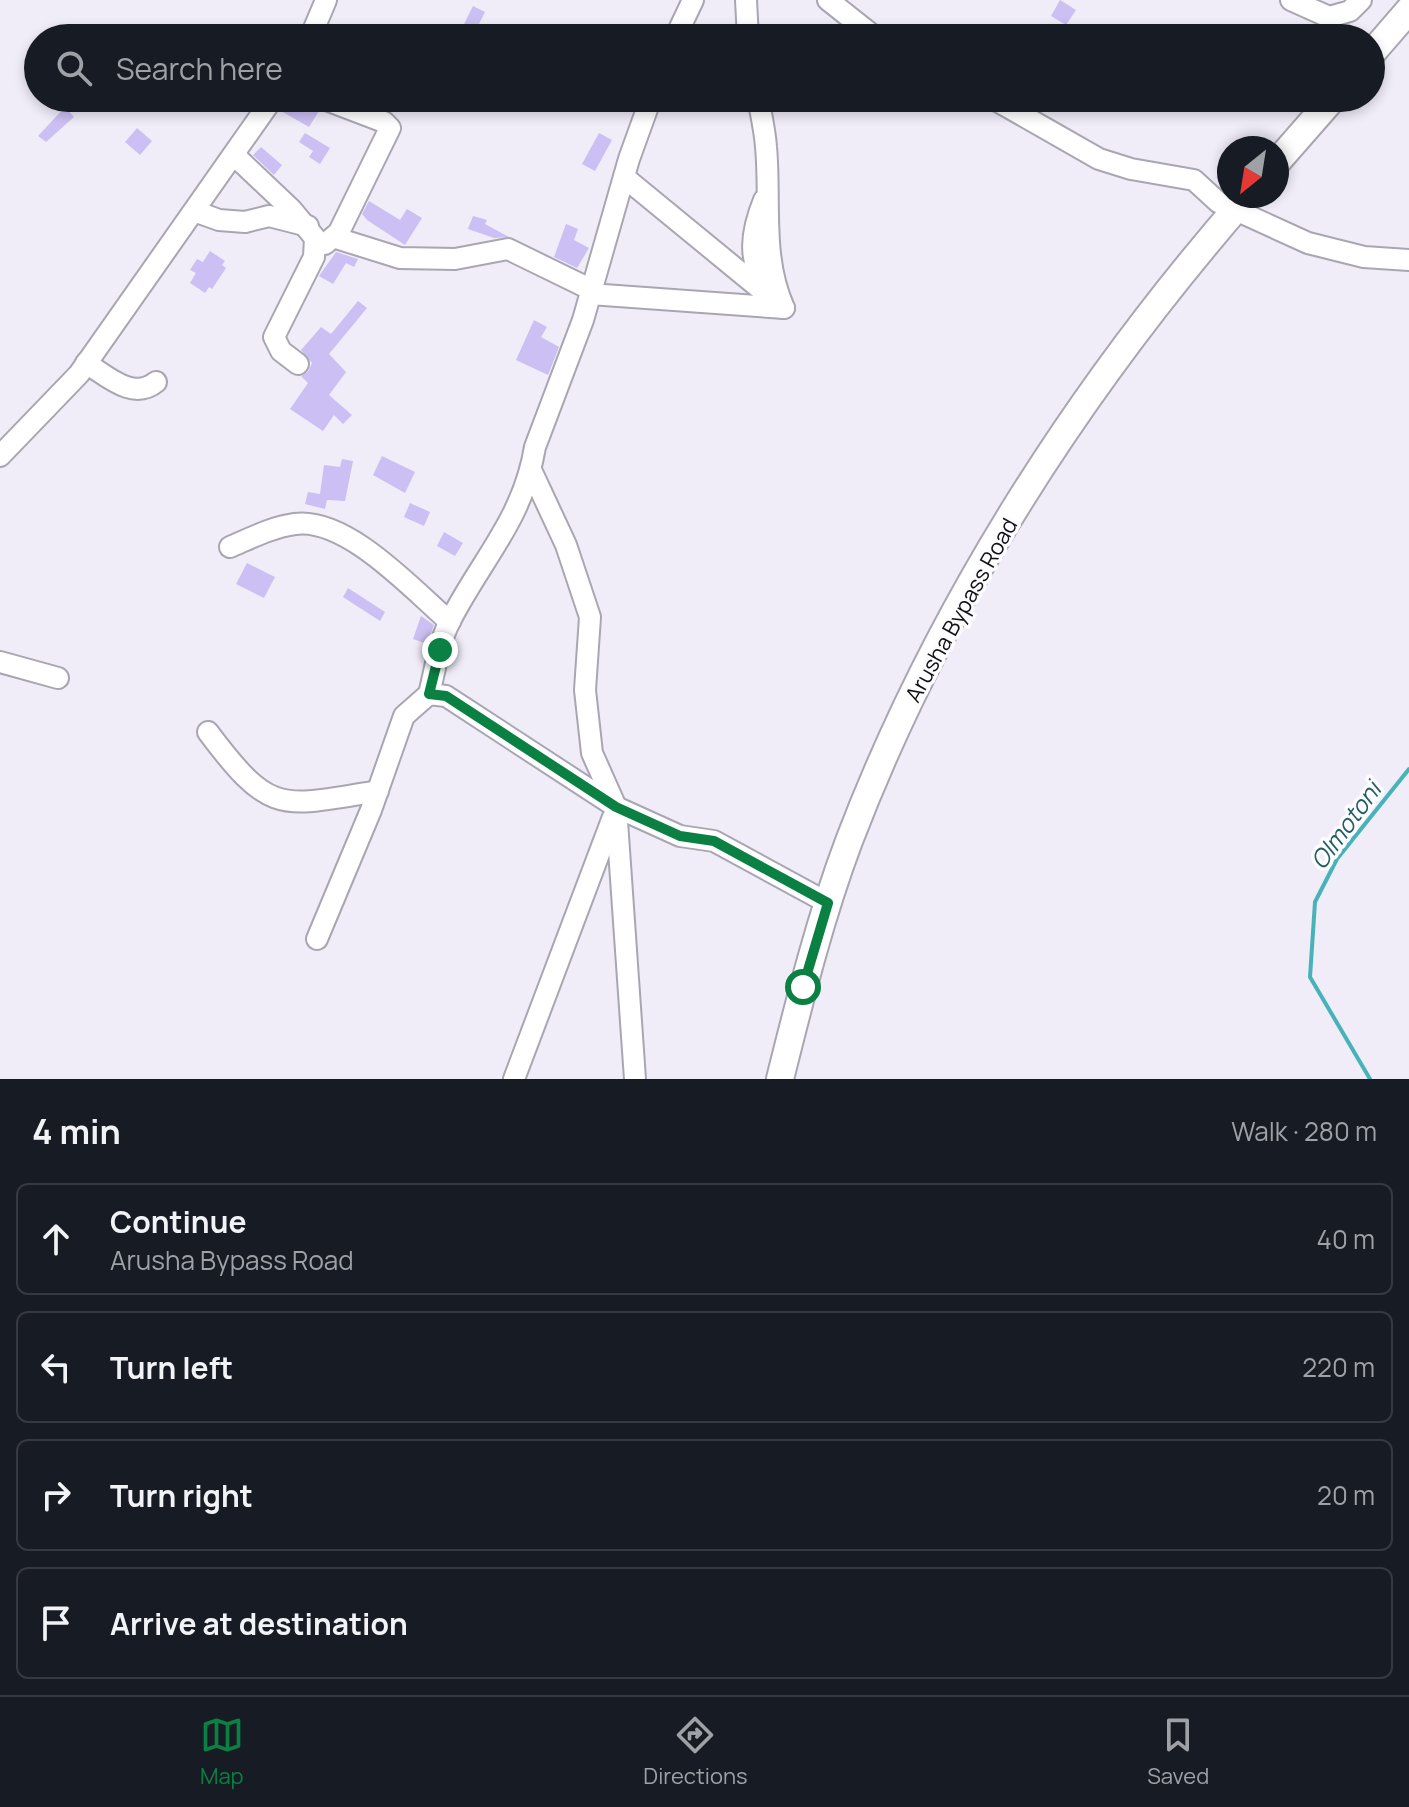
<!DOCTYPE html>
<html lang="en">
<head>
<meta charset="utf-8">
<style>
  :root { --surface:#171b24; --page:#242831; --text:#f1f3f6; --muted:#9ea1a6; --line:#363941; --accent:#0b8043 }
  body { margin:0; font-family:Manrope,sans-serif; background:var(--page); color:var(--text) }
  .compass { position:absolute; left:1217px; top:136px; width:72px; height:72px; border-radius:50%; background:var(--surface); box-shadow:0 4px 12px #0003; rotate:210deg }
  .stop { position:absolute; width:24px; height:24px; margin:-18px; border:6px solid #0b8043; border-radius:50%; background:#fff }
  .stop.end { background:#0b8043; border-color:#fff; box-shadow:0 2px 8px #0008 }
  .list { margin:0; padding:0; list-style:none }
  h2 { display:flex; justify-content:space-between; align-items:center; height:104px; margin:0; padding:0 32px; font-size:34px }
  h2 small { font-size:26px; font-weight:400; color:var(--muted) }
  .list li { display:grid; grid-template-columns:52px 1fr auto; gap:24px; align-items:center; box-sizing:border-box; height:112px; margin:0 16px 16px; padding:0 16px; border:2px solid var(--line); border-radius:12px }
  .list b { display:block; font-size:30px; white-space:nowrap }
  .list p { margin:0; font-size:26px; white-space:nowrap; color:var(--muted) }
  .list em { font-size:26px; font-style:normal; color:var(--muted) }
  .icon { flex:none; width:44px; height:44px; fill:none; stroke:currentColor; stroke-width:2; stroke-linecap:round; stroke-linejoin:round }
  .map { position:relative; flex:none; width:1409px; height:1079px; overflow:hidden }
  .search { position:absolute; background:var(--surface); box-shadow:0 4px 12px #0003; left:24px; right:24px; top:24px; height:88px; display:flex; align-items:center; gap:20px; box-sizing:border-box; padding:0 28px; border-radius:44px; color:var(--muted); font-size:30px }
  .sheet { height:616px; background:var(--surface) }
  nav { display:flex; justify-content:space-around; align-items:center; box-sizing:border-box; height:112px; border-top:2px solid var(--line); background:var(--surface); font-size:22px; color:var(--muted) }
  nav a { display:grid; justify-items:center; gap:4px }
  nav .on { color:var(--accent) }
  .map>svg:first-child { display:block }
  .lines { fill:none; stroke-linecap:round; stroke-linejoin:round }
  .stream { stroke:#47b3b9; stroke-width:4 }
  .building { fill:#ccbff3 }
  .minor-casing { stroke:#a9a6b2; stroke-width:24 }
  .major-casing { stroke:#a9a6b2; stroke-width:30 }
  .minor { stroke:#fff; stroke-width:20 }
  .major { stroke:#fff; stroke-width:26 }
  .route { stroke:#0b8043; stroke-width:10 }
  .labels { text-anchor:middle; dominant-baseline:central; stroke-width:7; stroke-linejoin:round; paint-order:stroke }
  .street-label { font-size:22px; fill:#111014; stroke:#fcfcfe }
  .water-label { font-size:24px; font-style:italic; fill:#225d61; stroke:#fcfcfe }
</style>
</head>
<body>
<div class="map">
<svg width="1409" height="1079" viewBox="0 0 1409 1079">
  <rect width="100%" height="100%" fill="#f0edf9"/>
  <g class="lines">
    <polyline class="stream" points="1370,1079 1310,977 1315,902 1337,859 1409,769"/>
  </g>
  <g class="building">
    <polygon points="1060,0 1076,10 1066,25 1051,16"/>
    <polygon points="473,6 485,12 473,36 461,30"/>
    <polygon points="288,98 299,98 319,111 309,127 281,111"/>
    <polygon points="65,107 74,117 46,142 38,136"/>
    <polygon points="137,128 152,141 140,155 125,142"/>
    <polygon points="305,133 330,148 320,164 309,157 313,151 299,142"/>
    <polygon points="599,133 612,140 595,171 582,164"/>
    <polygon points="261,147 282,165 274,175 253,155"/>
    <polygon points="369,201 400,220 407,209 422,218 405,245 367,220 362,214"/>
    <polygon points="473,216 487,220 485,224 509,237 494,238 468,229"/>
    <polygon points="566,224 578,229 574,240 589,248 577,268 554,257"/>
    <polygon points="210,251 225,261 222,265 226,268 212,289 209,287 205,293 190,283 196,273 190,270 197,259 203,262"/>
    <polygon points="336,252 358,259 354,267 346,263 333,284 319,276"/>
    <polygon points="358,301 367,308 329,354 346,372 329,395 352,415 343,424 334,415 323,431 290,409 308,383 301,376 308,372 312,363 301,350 321,327 331,334"/>
    <polygon points="534,320 547,327 541,337 559,347 548,375 516,360"/>
    <polygon points="382,456 415,472 405,493 373,475"/>
    <polygon points="342,459 353,461 345,501 327,500 325,509 305,504 308,492 320,494 324,465 340,467"/>
    <polygon points="410,503 430,512 424,526 404,517"/>
    <polygon points="444,532 463,543 455,556 437,546"/>
    <polygon points="247,563 275,577 264,598 236,584"/>
    <polygon points="348,588 385,612 380,621 343,597"/>
    <polygon points="421,616 434,625 427,644 413,639"/>
  </g>
  <g class="lines">
    <defs>
      <g id="minor">
        <polyline points="746,0 748,38"/>
        <polyline points="828,0 876,38"/>
        <polyline points="1291,0 1329,17 1350,11 1361,0"/>
        <polyline points="310,38 326,0"/>
        <polyline points="675,38 693,0"/>
        <polyline points="321,98 384,122 390,128 339,232 325,244"/>
        <path d="M 758,98 C 761,114 765,131 766,147 C 771,201 761,257 784,308"/>
        <polyline points="992,98 1099,159 1131,169 1194,180 1218,202 1308,243 1364,257 1409,260"/>
        <polyline points="235,156 291,209 315,238 314,257 274,337 281,351 298,364"/>
        <polyline points="624,177 780,305"/>
        <path d="M 764,200 C 751,232 747,260 767,290"/>
        <polyline points="194,211 219,220 245,222 269,216 308,226"/>
        <polyline points="336,238 400,258 455,259 508,249 592,290"/>
        <polyline points="590,294 784,308"/>
        <path d="M 86,363 C 107,376 133,401 156,382"/>
        <polyline points="0,456 79,374 273,98"/>
        <polyline points="531,470 566,545 590,617 585,690 592,753 616,807 635,1079"/>
        <path d="M 230,547 C 251,538 272,527 295,524 C 347,517 413,590 450,622"/>
        <polyline points="0,662 58,678"/>
        <path d="M 429,694 C 435,671 438,645 449,623 C 480,561 523,520 535,447 L 583,320 L 629,159 L 651,98"/>
        <path d="M 208,732 C 271,816 280,807 378,791"/>
        <polyline points="317,939 371,810 404,716 429,694 446,696 616,807 680,836 714,841 828,903"/>
        <polyline points="514,1079 613,817"/>
      </g>
      <g id="major">
        <polyline points="1371,54 1409,10"/>
        <polyline points="1277,162 1333,98"/>
        <path d="M 780,1079 C 800,999 820,918 849,841 C 939,605 1081,386 1247,196"/>
      </g>
    </defs>
    <use href="#minor" class="minor-casing"/>
    <use href="#major" class="major-casing"/>
    <use href="#minor" class="minor"/>
    <use href="#major" class="major"/>
  </g>
  <g class="lines">
    <polyline class="route" points="440,650 429,694 446,696 616,807 680,836 714,841 828,903 803,987"/>
  </g>
  <g class="labels">
    <g class="street-label">
      <text transform="translate(961 610) rotate(-61)">Arusha Bypass Road</text>
    </g>
    <g class="water-label">
      <text transform="translate(1345 825) rotate(-54)">Olmotoni</text>
    </g>
  </g>
</svg>
<svg class="compass" viewBox="-18 -18 36 36"><path d="M0-13l5 13h-10z" fill="#e53935"/><path d="M0 13l5-13h-10z" fill="#9ea1a6"/></svg>
<div class="stop" style="left:803px;top:987px"></div>
<div class="stop end" style="left:440px;top:650px"></div>
<div class="search"><svg class="icon" aria-label="search" viewBox="0 0 24 24"><circle cx="10" cy="10" r="6"/><path d="M15 15l6 6"/></svg>Search here</div>
</div>
<section class="sheet">
<h2>4 min<small>Walk · 280 m</small></h2>
<ul class="list">
<li><svg class="icon" aria-label="ahead" viewBox="0 0 24 24"><path d="M12 20V5M6 11l6-6 6 6"/></svg><div><b>Continue</b><p>Arusha Bypass Road</p></div><em>40 m</em></li>
<li><svg class="icon" aria-label="left" viewBox="0 0 24 24"><path d="M17 20v-9H6M10 6l-5 5 5 5"/></svg><div><b>Turn left</b></div><em>220 m</em></li>
<li><svg class="icon" aria-label="right" viewBox="0 0 24 24"><path d="M7 20v-9h11M14 6l5 5-5 5"/></svg><div><b>Turn right</b></div><em>20 m</em></li>
<li><svg class="icon" aria-label="arrive" viewBox="0 0 24 24"><path d="M6 21V4h12l-3 4 3 4H6"/></svg><div><b>Arrive at destination</b></div></li>
</ul>
</section>
<nav>
<a class="on"><svg class="icon" aria-label="map" viewBox="0 0 24 24"><path d="M3 6l6-2 6 2 6-2v14l-6 2-6-2-6 2zM9 4v14M15 6v14"/></svg>Map</a>
<a><svg class="icon" aria-label="directions" viewBox="0 0 24 24"><path d="M12 3l9 9-9 9-9-9zM9 14v-3h6M13 9l2 2-2 2"/></svg>Directions</a>
<a><svg class="icon" aria-label="saved" viewBox="0 0 24 24"><path d="M7 4h10v16l-5-4-5 4z"/></svg>Saved</a>
</nav>
</body>
</html>
